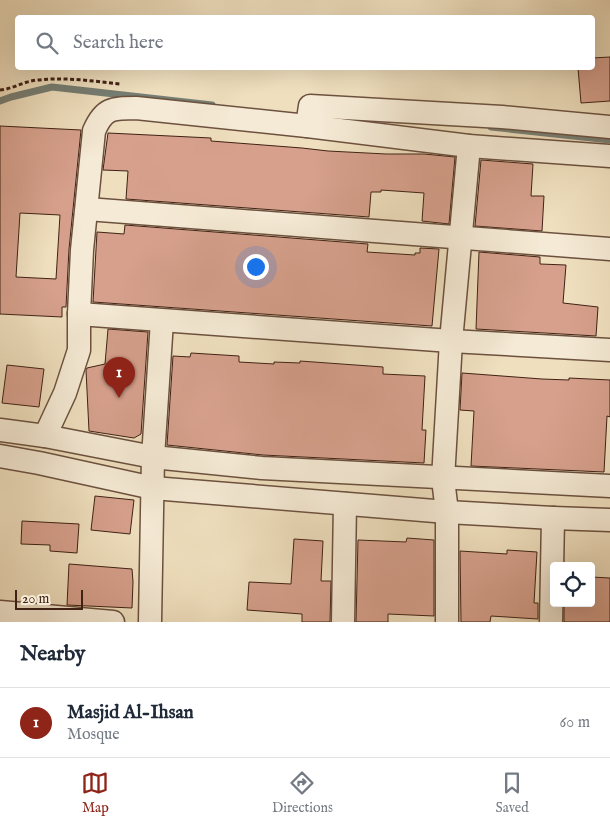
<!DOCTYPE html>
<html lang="en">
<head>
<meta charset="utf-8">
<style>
  :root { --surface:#fff; --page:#f2f2f3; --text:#1f2937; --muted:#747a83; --line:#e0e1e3; --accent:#8f2418 }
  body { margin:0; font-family:"IM FELL English",serif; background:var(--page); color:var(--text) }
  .controls { position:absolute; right:15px; bottom:15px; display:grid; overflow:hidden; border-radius:5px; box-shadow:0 5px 20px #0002 }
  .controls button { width:45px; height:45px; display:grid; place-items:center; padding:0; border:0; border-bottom:1px solid var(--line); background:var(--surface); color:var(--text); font:25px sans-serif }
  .scale { position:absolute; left:15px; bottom:12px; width:68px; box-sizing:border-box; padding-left:5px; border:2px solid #402215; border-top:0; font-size:14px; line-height:18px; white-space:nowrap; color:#402215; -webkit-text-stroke:4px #f5ead5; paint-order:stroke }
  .you { position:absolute; left:255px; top:266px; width:18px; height:18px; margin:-12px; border:4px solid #fff; border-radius:50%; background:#1a73e8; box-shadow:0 0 0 8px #1a73e833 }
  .badge { display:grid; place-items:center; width:32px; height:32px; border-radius:50%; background:var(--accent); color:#fff; font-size:16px; font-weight:700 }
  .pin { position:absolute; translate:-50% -41px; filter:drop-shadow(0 1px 2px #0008) }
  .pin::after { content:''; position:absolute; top:26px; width:18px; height:15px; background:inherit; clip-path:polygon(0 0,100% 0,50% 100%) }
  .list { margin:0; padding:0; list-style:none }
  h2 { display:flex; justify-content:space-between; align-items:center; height:65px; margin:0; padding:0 20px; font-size:21px }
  h2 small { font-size:16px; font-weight:400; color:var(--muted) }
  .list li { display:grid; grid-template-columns:32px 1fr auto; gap:15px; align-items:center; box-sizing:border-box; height:70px; padding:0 20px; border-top:1px solid var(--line) }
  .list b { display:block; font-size:19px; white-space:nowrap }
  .list p { margin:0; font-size:16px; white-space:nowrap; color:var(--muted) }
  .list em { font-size:16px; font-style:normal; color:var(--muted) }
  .icon { flex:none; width:28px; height:28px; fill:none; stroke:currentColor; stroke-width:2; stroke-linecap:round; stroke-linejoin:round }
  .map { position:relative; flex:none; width:610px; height:622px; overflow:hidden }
  .search { position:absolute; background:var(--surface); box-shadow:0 5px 20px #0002; left:15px; right:15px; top:15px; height:55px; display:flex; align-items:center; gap:12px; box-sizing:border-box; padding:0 18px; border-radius:5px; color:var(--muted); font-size:19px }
  .sheet { height:135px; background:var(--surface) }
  nav { display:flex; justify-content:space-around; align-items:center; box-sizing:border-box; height:70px; border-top:1px solid var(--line); background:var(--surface); font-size:14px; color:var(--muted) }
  nav a { display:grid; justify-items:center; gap:2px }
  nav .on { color:var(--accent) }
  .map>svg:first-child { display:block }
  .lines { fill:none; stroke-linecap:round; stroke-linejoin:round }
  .stream { stroke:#767e74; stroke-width:7 }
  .building { fill:#d6a08c; stroke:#402215; fill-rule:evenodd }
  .street-casing { stroke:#6c513f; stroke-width:25 }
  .path { stroke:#402215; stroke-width:3; stroke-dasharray:4 2.5; stroke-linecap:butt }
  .street { stroke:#f5ead5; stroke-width:22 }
</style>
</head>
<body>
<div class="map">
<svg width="610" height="622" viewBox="0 0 610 622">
  <rect width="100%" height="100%" fill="#efdfbe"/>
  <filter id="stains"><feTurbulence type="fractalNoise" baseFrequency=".004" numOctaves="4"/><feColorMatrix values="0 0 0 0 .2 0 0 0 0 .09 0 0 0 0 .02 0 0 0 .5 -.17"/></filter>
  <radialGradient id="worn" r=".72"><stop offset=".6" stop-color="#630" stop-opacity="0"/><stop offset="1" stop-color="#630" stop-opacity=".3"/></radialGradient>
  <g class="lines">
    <g class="stream">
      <polyline points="0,101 11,97 52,87 212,105"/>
      <polyline points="491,127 610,140"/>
    </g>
  </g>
  <g class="building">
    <polygon points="610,57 610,101 581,103 578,68 592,68 592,58"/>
    <path d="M 0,126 L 81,130 L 69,249 L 66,307 L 62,307 L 62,317 L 0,314 ZM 20,213 L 60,215 L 56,279 L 16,277 Z"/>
    <polygon points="108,133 211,138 211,141 302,148 328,151 386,154 424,154 455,157 449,224 422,221 424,193 381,190 381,192 371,192 369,217 126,199 128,171 103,170"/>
    <polygon points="481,160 533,164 531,196 544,196 542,231 475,226"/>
    <polygon points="125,225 368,244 367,252 415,255 415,253 420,253 420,248 439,249 432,326 93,302 97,232 124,234"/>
    <polygon points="479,252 540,257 540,264 566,265 563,303 598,307 596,336 476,329"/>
    <polygon points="108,329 148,332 141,434 134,438 89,431 86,370 87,368 105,364"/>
    <polygon points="191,353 239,356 239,362 274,364 274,362 300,363 300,361 383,367 383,374 425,376 422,430 426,430 424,463 263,455 167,445 173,356 190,357"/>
    <polygon points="7,365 44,369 39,407 2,403"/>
    <polygon points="462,373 542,379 569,380 569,378 610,380 610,417 607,416 604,472 471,466 474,411 460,410"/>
    <polygon points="95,496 134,500 130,534 91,530"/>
    <polygon points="22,521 79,524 77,553 50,551 50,545 21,544"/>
    <polygon points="407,538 434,540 434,616 388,614 388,622 356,622 358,540 406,542"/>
    <polygon points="294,539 323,541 321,581 331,581 330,622 302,622 302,614 247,610 249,582 291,584"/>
    <polygon points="507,550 537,552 534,603 538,603 538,619 491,616 490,622 461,622 460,551 507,554"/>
    <polygon points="69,564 132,569 133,582 132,608 67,605"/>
    <polygon points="591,577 610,578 610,622 564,622 564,603 591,603"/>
  </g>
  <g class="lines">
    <defs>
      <g id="street">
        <polyline points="307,126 310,106 502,117 610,127"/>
        <polyline points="87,209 610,249"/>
        <path d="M 79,314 L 82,250 L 94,131 C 104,108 112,108 136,108 L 307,126 L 469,146 L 610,156"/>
        <polyline points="0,430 45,436 153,457 262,468 610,486"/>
        <polyline points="45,436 65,393 79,350 79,314 451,341 610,350"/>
        <polyline points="0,456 39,463 153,488 447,512 553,518 610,520"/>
        <polyline points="0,612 113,622"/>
        <polyline points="150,622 153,457 162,321"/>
        <polyline points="343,622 345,504"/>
        <polyline points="447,622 447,512 443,479 451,341 469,146"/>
        <polyline points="551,622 553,518"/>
      </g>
    </defs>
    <use href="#street" class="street-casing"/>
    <path class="path" d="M 0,90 C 13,89 24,81 38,80 C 65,77 93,81 120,84"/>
    <use href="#street" class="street"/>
  </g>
  <rect width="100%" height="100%" filter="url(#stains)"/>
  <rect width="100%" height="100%" fill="url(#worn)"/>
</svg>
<div class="controls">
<button><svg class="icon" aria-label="locate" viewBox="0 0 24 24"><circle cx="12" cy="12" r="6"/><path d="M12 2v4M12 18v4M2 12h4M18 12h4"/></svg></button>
</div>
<div class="scale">20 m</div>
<div class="you"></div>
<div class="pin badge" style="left:119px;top:398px">1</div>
<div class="search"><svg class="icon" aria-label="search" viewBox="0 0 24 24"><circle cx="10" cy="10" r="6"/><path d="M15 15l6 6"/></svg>Search here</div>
</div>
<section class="sheet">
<h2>Nearby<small></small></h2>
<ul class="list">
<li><span class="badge">1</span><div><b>Masjid Al-Ihsan</b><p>Mosque</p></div><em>60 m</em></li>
</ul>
</section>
<nav>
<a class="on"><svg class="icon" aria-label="map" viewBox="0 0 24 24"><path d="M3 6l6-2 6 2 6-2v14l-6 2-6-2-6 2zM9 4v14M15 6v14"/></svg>Map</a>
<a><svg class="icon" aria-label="directions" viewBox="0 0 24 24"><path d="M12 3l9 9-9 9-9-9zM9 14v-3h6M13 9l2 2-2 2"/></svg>Directions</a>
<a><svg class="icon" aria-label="saved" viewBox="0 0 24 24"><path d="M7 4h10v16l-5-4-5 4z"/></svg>Saved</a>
</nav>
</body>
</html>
